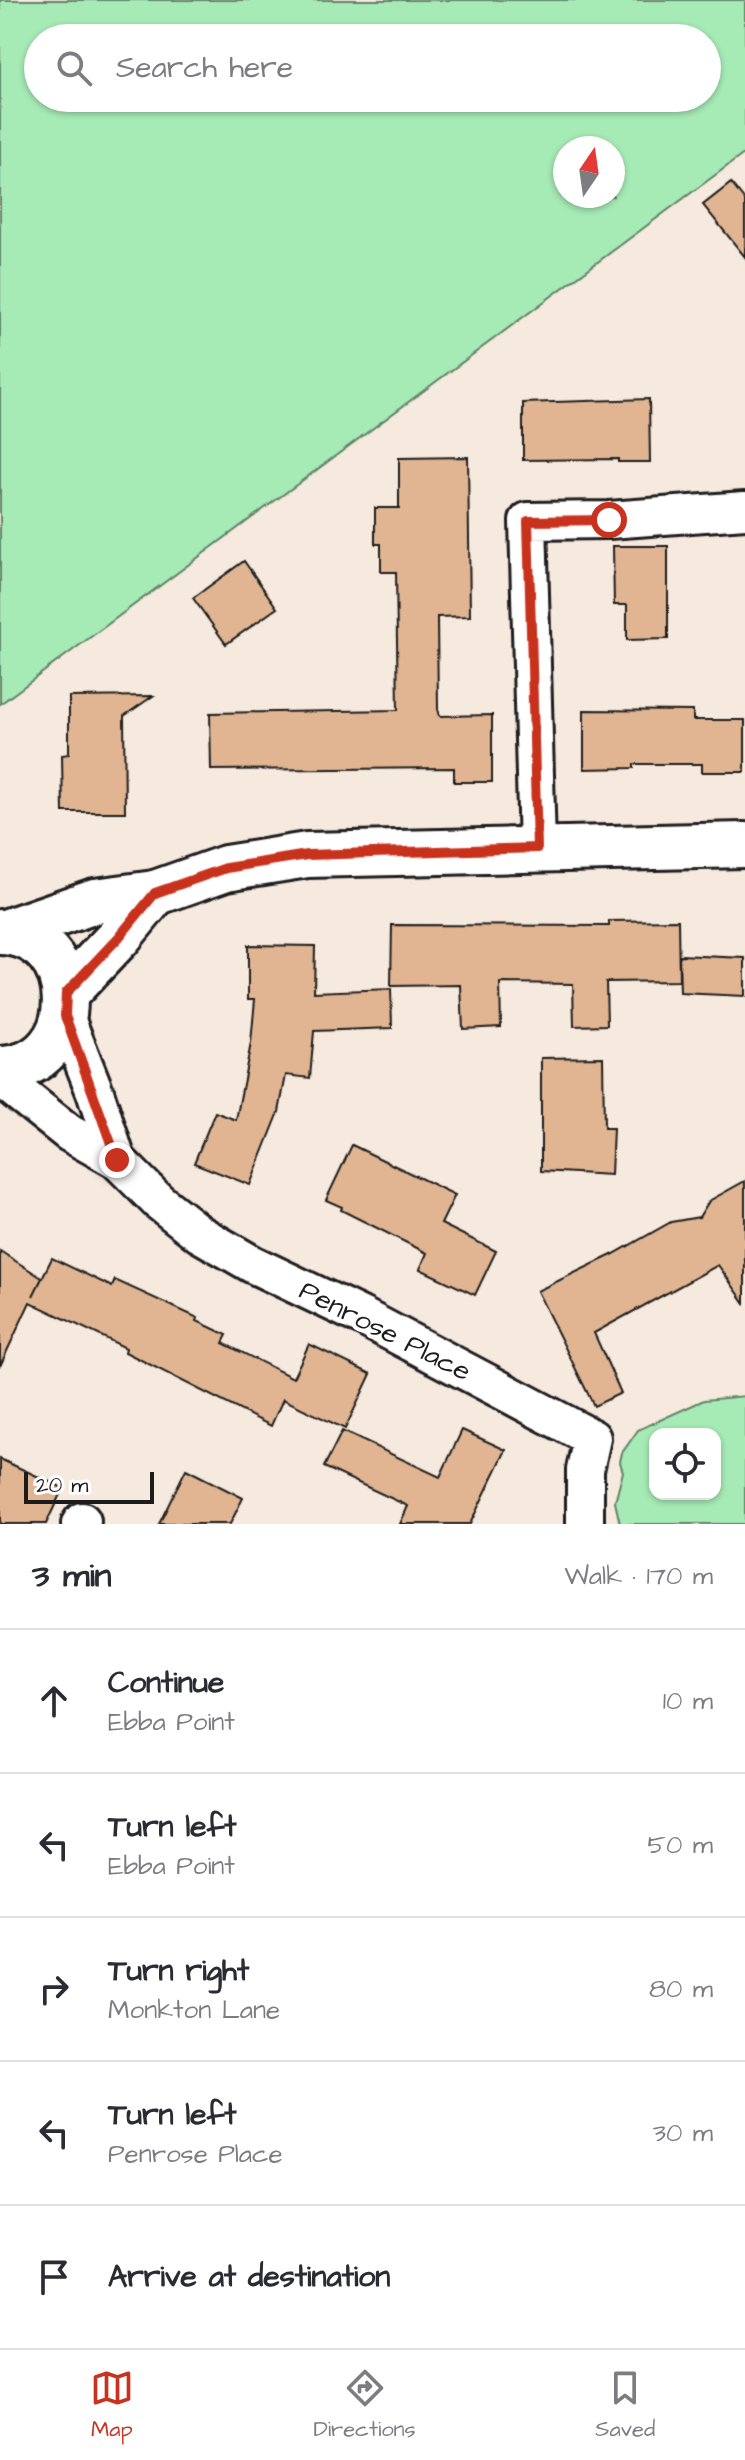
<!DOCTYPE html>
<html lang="en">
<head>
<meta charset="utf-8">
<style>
  :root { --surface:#fff; --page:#f2f2f3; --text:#2b2b33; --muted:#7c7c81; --line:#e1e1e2; --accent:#c8321e }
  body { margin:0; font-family:"Architects Daughter",sans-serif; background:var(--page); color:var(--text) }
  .controls { position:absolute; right:24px; bottom:24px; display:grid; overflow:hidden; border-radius:16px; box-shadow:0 2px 6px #0004 }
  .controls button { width:72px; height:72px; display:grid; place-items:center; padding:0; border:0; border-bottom:2px solid var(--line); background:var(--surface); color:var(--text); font:40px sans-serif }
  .compass { position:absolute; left:553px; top:136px; width:72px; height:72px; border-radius:50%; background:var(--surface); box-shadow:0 2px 6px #0004; rotate:13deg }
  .scale { position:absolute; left:24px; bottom:20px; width:130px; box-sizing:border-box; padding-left:8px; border:4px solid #1c1c1c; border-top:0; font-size:22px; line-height:28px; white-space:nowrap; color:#1c1c1c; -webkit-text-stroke:6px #fff; paint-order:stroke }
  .stop { position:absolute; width:24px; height:24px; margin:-18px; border:6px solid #c8321e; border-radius:50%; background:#fff }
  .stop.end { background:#c8321e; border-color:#fff; box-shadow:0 2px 8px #0008 }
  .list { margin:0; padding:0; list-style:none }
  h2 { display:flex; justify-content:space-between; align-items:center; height:104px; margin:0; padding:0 32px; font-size:34px }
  h2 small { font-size:26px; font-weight:400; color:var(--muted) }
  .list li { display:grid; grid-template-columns:52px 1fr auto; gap:24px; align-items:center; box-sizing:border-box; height:144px; padding:0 32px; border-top:2px solid var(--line) }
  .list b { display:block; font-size:30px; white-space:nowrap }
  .list p { margin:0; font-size:26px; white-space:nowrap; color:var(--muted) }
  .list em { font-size:26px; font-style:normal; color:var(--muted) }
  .icon { flex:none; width:44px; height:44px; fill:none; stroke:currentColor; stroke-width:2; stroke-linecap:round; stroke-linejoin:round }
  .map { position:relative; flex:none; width:745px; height:1524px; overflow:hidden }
  .search { position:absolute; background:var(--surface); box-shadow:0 2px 6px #0004; left:24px; right:24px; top:24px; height:88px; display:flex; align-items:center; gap:20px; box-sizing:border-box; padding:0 28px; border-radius:44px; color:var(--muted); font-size:30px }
  .sheet { height:824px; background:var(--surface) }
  nav { display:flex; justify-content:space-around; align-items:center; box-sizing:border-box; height:112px; border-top:2px solid var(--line); background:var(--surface); font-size:22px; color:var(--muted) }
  nav a { display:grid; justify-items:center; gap:4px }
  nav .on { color:var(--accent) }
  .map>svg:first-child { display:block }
  .green { fill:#a6eab5; stroke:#618368; stroke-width:2; fill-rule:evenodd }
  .building { fill:#e1b591; stroke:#1c1c1c; stroke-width:2 }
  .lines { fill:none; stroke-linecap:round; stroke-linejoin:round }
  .minor-casing { stroke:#1c1c1c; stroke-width:42 }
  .tertiary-casing { stroke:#1c1c1c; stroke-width:50 }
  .minor { stroke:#fff; stroke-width:36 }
  .tertiary { stroke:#fff; stroke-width:44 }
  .route { stroke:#c8321e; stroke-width:10 }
  .labels { text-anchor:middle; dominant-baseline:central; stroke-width:8; stroke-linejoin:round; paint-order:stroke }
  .street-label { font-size:28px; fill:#1c1c1c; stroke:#fff }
</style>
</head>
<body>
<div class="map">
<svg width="745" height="1524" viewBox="0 0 745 1524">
  <rect width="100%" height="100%" fill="#f6e9de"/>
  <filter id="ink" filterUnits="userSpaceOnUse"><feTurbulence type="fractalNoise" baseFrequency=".0125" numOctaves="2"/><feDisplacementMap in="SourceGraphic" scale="16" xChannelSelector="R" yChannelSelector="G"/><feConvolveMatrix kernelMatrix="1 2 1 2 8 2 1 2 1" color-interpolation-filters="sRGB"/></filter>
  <g filter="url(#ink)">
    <g class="green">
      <path d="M 0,0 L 745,0 L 745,153 L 0,704 ZM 707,38 L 707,98 L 38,98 L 38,38 ZM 613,148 L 613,196 L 565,196 L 565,148 Z"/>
      <path d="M 745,1396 L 745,1524 L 620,1524 L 615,1502 L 623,1472 L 620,1462 L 622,1453 L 638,1430 L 704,1400 ZM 655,1434 L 715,1434 L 715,1494 L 655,1494 Z"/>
    </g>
    <g class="building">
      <polygon points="731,183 745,201 745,257 703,205"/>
      <polygon points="649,399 650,462 618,462 618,459 523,460 523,403"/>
      <polygon points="468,457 470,616 437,617 438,709 440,716 492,715 492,782 454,782 454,768 211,770 210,713 398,710 396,572 381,572 381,544 375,544 375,508 399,508 399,458"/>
      <polygon points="613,546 668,546 668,639 627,640 627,605 614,605"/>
      <polygon points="244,561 277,608 226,644 193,598"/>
      <polygon points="153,696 124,716 125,812 63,812 62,755 69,754 69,697"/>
      <polygon points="584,710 693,711 693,720 745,720 745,772 702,772 702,764 634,764 634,768 584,769"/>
      <polygon points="678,920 679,981 606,982 607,1025 574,1026 573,984 500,983 501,1027 463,1029 461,985 391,986 392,925 609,926 609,921"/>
      <polygon points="248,945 315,946 314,992 391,989 392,1028 314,1031 310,1078 286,1075 279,1112 250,1185 194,1163 215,1112 236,1120 251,1043 255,999 248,999"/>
      <polygon points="679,955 745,958 745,996 680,993"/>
      <polygon points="603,1057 604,1128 613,1128 611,1175 541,1171 541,1058"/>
      <polygon points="352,1145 455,1195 441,1224 496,1251 475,1295 420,1269 427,1253 341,1210 342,1207 326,1200"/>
      <polygon points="745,1181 745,1303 718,1265 594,1333 621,1393 594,1406 537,1291 614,1254 671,1222 699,1217 709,1201"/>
      <polygon points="0,1251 42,1278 33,1296 52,1258 112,1287 115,1280 198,1318 197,1321 227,1335 223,1343 293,1378 309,1344 371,1374 345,1429 283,1399 271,1426 125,1352 126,1348 30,1302 0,1366"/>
      <polygon points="462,1430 506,1450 470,1524 400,1524 408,1506 324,1467 342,1431 440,1477"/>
      <polygon points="0,1459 63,1488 46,1524 0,1524"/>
      <polygon points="186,1469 243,1498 230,1524 159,1524"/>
    </g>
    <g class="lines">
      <defs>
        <g id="minor">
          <polyline points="537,848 528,521 609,520 745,510"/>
          <polyline points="65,1016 95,1092 117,1160"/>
          <polyline points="0,1078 69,1133 117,1160 158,1201 200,1234 252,1264 361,1316 592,1438 585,1470 585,1524"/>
          <polyline points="80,1524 82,1521"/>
        </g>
        <g id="tertiary">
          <path d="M 0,932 C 85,933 88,1067 0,1069"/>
          <polyline points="5,932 95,901 155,893 226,868 307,855 745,845"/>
          <polyline points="66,993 119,937 155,893"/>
        </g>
      </defs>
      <use href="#minor" class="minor-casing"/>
      <use href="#tertiary" class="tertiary-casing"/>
      <use href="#minor" class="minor"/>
      <use href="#tertiary" class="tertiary"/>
    </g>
  </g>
  <g class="lines" filter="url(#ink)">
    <polyline class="route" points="117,1160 65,1016 66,993 119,937 155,893 226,868 307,855 537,848 528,521 609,520"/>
  </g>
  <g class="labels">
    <g class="street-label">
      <text transform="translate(385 1331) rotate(27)">Penrose Place</text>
    </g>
  </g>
</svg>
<div class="controls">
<button><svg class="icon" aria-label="locate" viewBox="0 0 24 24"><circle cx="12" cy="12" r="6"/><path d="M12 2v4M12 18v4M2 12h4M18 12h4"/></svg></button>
</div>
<svg class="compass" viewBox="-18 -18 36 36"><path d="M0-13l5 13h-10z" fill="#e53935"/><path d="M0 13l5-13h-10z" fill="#7c7c81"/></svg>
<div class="scale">20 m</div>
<div class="stop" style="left:609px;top:520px"></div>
<div class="stop end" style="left:117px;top:1160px"></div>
<div class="search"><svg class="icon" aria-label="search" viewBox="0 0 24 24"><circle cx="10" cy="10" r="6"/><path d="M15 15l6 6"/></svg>Search here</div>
</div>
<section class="sheet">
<h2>3 min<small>Walk · 170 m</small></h2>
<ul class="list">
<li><svg class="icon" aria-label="ahead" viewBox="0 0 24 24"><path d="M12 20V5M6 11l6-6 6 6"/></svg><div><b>Continue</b><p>Ebba Point</p></div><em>10 m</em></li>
<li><svg class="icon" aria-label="left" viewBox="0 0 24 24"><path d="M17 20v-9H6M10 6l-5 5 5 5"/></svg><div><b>Turn left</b><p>Ebba Point</p></div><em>50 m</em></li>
<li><svg class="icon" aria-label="right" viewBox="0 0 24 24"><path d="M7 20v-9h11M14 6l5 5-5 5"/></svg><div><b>Turn right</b><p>Monkton Lane</p></div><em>80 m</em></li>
<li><svg class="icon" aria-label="left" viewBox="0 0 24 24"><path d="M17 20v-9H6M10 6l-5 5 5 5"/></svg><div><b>Turn left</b><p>Penrose Place</p></div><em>30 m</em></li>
<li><svg class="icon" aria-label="arrive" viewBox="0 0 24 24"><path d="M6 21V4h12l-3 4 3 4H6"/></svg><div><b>Arrive at destination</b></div></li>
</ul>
</section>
<nav>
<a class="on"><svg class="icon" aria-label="map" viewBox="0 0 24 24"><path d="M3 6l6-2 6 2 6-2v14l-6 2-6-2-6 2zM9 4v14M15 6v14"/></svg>Map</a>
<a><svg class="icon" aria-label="directions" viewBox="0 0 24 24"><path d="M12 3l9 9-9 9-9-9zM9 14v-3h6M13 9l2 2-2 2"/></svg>Directions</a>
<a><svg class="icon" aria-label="saved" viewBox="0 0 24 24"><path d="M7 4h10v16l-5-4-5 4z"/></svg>Saved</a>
</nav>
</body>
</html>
